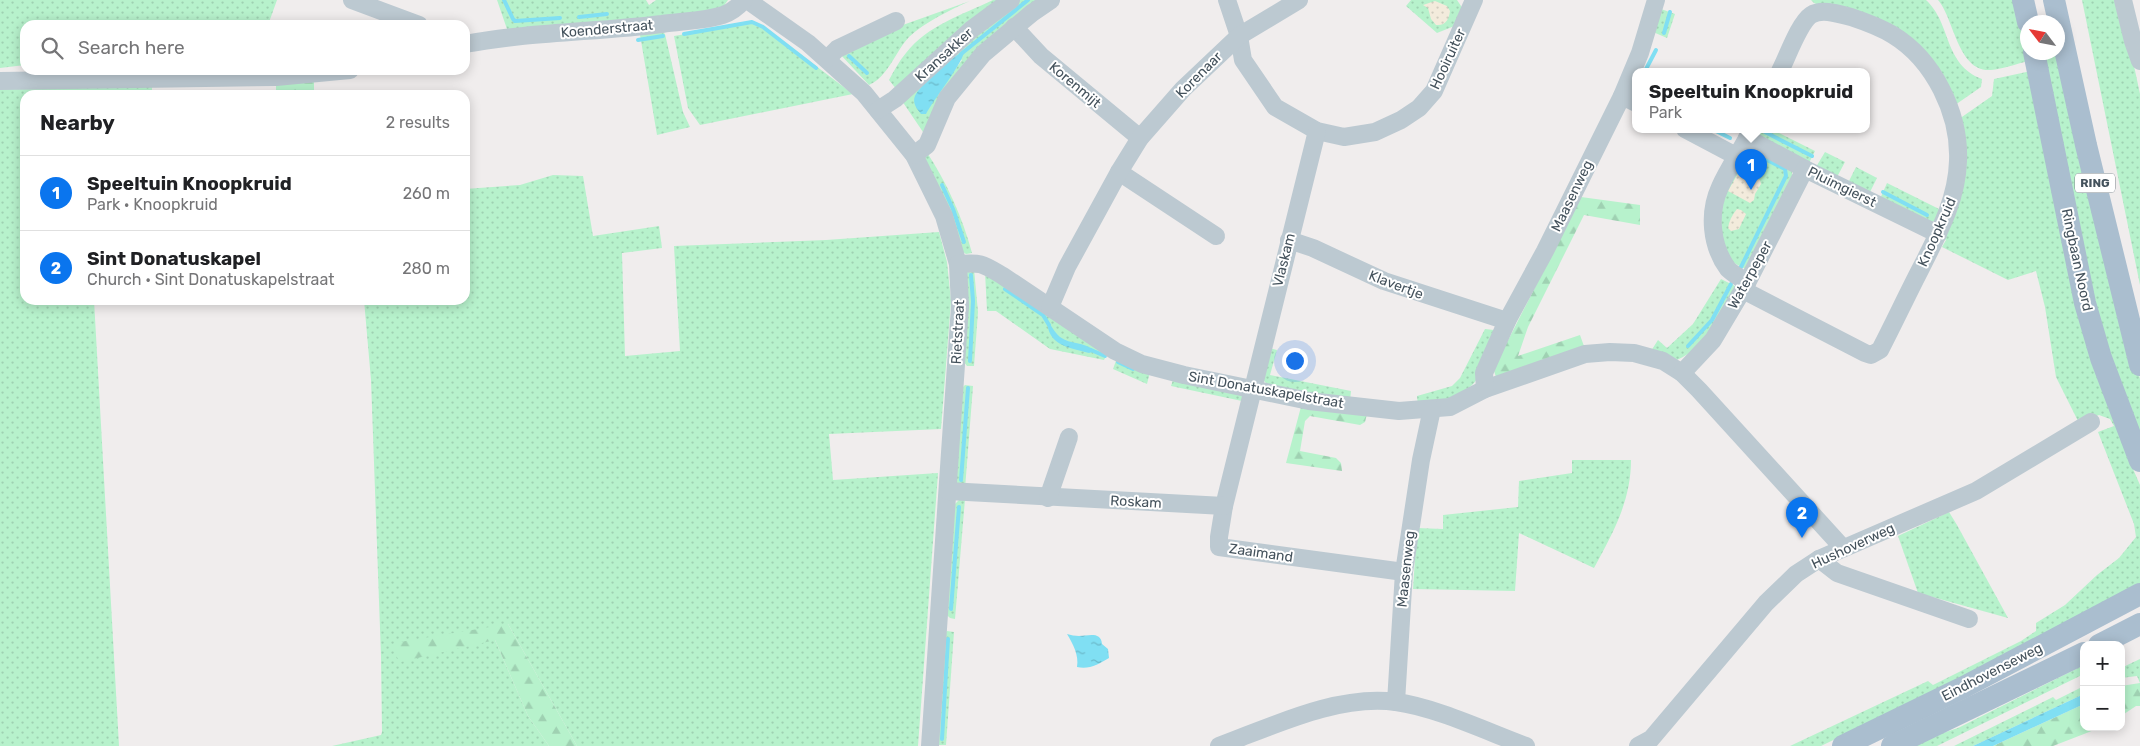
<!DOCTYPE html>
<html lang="en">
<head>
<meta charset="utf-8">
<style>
  :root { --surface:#fff; --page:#f2f2f2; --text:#202124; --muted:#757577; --line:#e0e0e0; --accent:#0a75ee }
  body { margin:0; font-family:Rubik,sans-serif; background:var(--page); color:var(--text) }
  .controls { position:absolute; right:15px; bottom:15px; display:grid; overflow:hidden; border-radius:10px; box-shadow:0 2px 12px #0003 }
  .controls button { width:45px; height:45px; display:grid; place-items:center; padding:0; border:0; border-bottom:1px solid var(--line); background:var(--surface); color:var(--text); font:25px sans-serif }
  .compass { position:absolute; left:2020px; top:15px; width:45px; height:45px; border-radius:50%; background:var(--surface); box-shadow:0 2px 12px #0003; rotate:302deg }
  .you { position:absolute; left:1294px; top:360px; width:18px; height:18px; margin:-12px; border:4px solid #fff; border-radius:50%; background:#1a73e8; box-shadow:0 0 0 8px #1a73e833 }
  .badge { display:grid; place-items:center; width:32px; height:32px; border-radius:50%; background:var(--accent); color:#fff; font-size:16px; font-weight:700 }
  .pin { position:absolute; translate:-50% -41px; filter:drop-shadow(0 1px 2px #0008) }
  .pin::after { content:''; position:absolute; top:26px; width:18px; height:15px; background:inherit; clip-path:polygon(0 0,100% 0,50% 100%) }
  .popup { position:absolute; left:1632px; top:68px; width:238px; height:65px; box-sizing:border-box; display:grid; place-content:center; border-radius:10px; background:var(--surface); filter:drop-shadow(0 1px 4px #0005); font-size:16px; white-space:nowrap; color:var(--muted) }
  .popup b { font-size:19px; color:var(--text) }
  .popup::after { content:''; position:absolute; left:50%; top:100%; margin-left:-10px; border:10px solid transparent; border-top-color:var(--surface) }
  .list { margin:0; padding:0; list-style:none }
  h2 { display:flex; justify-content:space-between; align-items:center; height:65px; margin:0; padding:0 20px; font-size:21px }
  h2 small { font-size:16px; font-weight:400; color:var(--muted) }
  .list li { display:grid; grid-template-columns:32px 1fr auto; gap:15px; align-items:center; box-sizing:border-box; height:75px; padding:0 20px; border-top:1px solid var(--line) }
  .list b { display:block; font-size:19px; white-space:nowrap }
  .list p { margin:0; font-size:16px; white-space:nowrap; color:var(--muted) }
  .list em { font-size:16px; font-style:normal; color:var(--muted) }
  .icon { flex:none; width:28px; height:28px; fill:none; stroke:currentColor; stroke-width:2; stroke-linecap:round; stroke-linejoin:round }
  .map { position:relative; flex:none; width:2140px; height:746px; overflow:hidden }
  .search { position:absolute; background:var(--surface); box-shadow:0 2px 12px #0003; left:20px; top:20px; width:450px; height:55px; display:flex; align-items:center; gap:12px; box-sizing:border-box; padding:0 18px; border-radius:15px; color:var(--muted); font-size:19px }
  .panel { position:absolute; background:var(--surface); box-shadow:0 2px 12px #0003; left:20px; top:90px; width:450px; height:215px; border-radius:15px }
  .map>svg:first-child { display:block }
  .green { fill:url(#green-dots); fill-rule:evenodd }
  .forest { fill:url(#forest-firs) }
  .sand { fill:url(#sand-dots) }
  .water { fill:url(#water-ripples) }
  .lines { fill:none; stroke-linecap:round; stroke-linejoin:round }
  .stream { stroke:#80dff3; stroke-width:4 }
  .minor { stroke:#bcc9d1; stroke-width:18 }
  .major { stroke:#aabecf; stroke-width:22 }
  .labels { text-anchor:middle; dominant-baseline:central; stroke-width:4; stroke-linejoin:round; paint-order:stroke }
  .shield { fill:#fff; stroke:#7c868d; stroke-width:1 }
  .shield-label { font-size:12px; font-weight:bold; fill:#44525c }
  .street-label { font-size:14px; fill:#44525c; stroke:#fff }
</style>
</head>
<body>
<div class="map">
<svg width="2140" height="746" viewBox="0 0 2140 746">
  <defs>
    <pattern id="green-dots" width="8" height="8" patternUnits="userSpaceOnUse" patternTransform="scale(1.25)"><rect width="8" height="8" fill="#b7f2cc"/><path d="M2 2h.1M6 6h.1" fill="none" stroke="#9fd1b2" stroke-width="1.8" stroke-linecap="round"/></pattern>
    <pattern id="forest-firs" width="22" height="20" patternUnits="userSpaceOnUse" patternTransform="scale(1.25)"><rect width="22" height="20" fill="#b7f2cc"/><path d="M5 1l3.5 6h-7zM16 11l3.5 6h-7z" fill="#9fd1b2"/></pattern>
    <pattern id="sand-dots" width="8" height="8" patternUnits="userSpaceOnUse" patternTransform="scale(1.25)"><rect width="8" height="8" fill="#f3ebdc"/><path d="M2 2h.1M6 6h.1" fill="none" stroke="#d2ccbf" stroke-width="1.8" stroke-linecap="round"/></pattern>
    <pattern id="water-ripples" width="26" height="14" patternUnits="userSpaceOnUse" patternTransform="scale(1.25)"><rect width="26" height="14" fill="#80dff3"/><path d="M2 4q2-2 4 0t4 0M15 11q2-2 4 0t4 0" fill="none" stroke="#6ab7c8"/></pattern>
  </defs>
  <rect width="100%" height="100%" fill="#f0eded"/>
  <g class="green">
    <polygon points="0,0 277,0 268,25 25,25 25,65 0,68"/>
    <polygon points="497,0 646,0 649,5 656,0 728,0 721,10 540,28 507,29"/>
    <path d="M 993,0 L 1000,0 L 897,90 L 889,80 C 894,71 899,61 906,53 C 928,25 962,15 993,0 Z"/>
    <path d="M 1017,0 L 1041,0 L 923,132 L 900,98 ZM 955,57 L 962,60 L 939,91 L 925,114 L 915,97 L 921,89 Z"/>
    <polygon points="1411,0 1457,0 1463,9 1457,25 1437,33 1406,6"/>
    <path d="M 1811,0 L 1926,0 C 1952,24 1943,64 1982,79 L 1981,87 L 1955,105 L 1920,51 L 1814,3 Z"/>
    <path d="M 1938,0 L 2016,0 L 2028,61 C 2016,64 2003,69 1991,70 C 1958,73 1954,18 1938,0 Z"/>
    <polygon points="2082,0 2120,0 2140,94 2140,285"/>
    <path d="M 970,1 C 950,10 925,22 909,37 C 895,52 888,77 869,85 L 840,54 L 900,26 Z"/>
    <polygon points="1661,9 1675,14 1667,38 1653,32"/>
    <polygon points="752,23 771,32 853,94 700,125 688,108 674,36"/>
    <polygon points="639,29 660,30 665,34 683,112 690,127 657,135"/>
    <polygon points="2058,52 2140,379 2140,444 2103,341 2041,53"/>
    <polygon points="2031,71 2130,462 2140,485 2140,587 1988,665 1821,746 1790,746 1928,681 1933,685 2021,641 2036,631 2036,623 2065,605 2097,575 2119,558 2136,537 2134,524 2098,432 2114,426 2110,419 2099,415 2079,423 2056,377 2045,307 2036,271 2008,280 1942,247 1946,240 1942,238 1959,119 1992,96 1994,79"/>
    <polygon points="152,83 152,95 25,95 25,300 94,300 119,746 0,746 0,88"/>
    <polygon points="1760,129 1771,129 1815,151 1809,163 1761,139 1759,132"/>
    <path d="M 1758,149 L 1792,171 L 1792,176 L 1747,270 C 1743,267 1736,265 1733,262 C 1708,236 1726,193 1735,165 L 1741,168 L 1749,153 Z"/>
    <path d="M 926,151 C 947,183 962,216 972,253 L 966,254 L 963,252 L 923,162 Z"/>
    <polygon points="1825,152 1845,162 1837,177 1816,167"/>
    <polygon points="1856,167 1877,178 1869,194 1848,183"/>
    <polygon points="553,175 583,176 593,236 659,226 662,248 622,253 625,356 680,351 674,246 826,240 939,232 947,262 951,301 941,429 829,434 833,480 938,473 918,746 577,746 508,624 495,640 528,716 549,746 332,746 381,735 382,732 381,656 371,380 364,300 465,300 465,189 520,185"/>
    <polygon points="1887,183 1941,210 1938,220 1931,222 1880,199"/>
    <polygon points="974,269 978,312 974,366 967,366 964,362 966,273"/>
    <polygon points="985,272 1108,352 1104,360 1050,349 996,311 987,311"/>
    <path d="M 1721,279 L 1737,287 C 1721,315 1708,346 1677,360 L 1651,351 L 1658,340 L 1667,348 L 1693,324 Z"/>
    <path d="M 1485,329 L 1494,330 L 1477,379 C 1464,398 1439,401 1418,406 L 1417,396 L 1452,386 L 1460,378 Z"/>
    <polygon points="1269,348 1277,350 1270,375 1351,391 1350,401 1268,385 1263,380"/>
    <polygon points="1117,358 1150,372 1147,384 1113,369"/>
    <polygon points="1174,377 1244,395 1242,401 1171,386"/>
    <polygon points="965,385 973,386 965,489 956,483 961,389"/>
    <path d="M 1572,460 L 1631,460 C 1631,501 1613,533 1594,568 L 1519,533 L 1515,591 L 1413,589 L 1417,528 L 1443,529 L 1443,515 L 1518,507 L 1519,481 L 1572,473 Z"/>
    <polygon points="965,499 955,619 950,618 945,613 955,504 959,500"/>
    <polygon points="1949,512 1957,525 2008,618 1918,593 1898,536"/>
    <polygon points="947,631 954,632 946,745 939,745 936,739 943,637"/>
    <polygon points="2140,659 2140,683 2137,676 2121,678 2121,668"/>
    <polygon points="2084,665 2084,674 1937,746 1908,746 1915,742 1958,728"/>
    <polygon points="2084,686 2084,694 1973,746 1954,746 2053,697 2056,700"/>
  </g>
  <g class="forest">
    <polygon points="314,79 314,92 307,95 276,95 276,80"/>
    <polygon points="1581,197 1640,205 1640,225 1584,215 1528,327 1518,356 1580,335 1585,349 1497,380 1494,371 1497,362"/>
    <polygon points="1302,403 1367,414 1365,422 1360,425 1310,416 1305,421 1300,451 1336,458 1341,463 1342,471 1286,463"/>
    <polygon points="508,624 577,746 549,746 528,716 495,640 400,662 395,654 394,643"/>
    <polygon points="2140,683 2140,706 2136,706 2121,716 2121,686"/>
    <polygon points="2084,704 2084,727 2102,727 2053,746 1993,746"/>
  </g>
  <g class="sand">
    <path d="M 1435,1 L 1447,6 L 1450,11 C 1449,19 1446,26 1436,25 L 1431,19 L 1428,8 L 1423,5 Z"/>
    <polygon points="1740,170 1760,180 1761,184 1755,194 1754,200 1750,203 1728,191"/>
    <path d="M 1737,209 L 1741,210 L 1746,214 L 1739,229 L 1731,231 L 1728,228 C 1729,221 1732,215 1737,209 Z"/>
  </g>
  <g class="water">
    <path d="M 964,51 C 965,60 932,102 926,114 L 921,114 C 917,109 912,103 915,96 C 920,85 953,56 964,51 Z"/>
    <path d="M 1047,320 C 1052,326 1054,332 1060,337 C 1071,345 1083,341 1095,351 L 1089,353 C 1068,347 1048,346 1047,320 Z"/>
    <path d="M 1067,634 C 1071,635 1075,636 1079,636 C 1088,636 1101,631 1102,644 L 1108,649 L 1109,658 C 1099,664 1089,670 1077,667 C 1079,655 1073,644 1067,634 Z"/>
    <polygon points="2084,694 2084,704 1993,746 1973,746"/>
  </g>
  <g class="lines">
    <g class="stream">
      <polyline points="504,0 513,19 515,21 560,18"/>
      <polyline points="579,17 607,14"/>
      <polyline points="1664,33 1670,12"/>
      <polyline points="684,34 752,22 763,27 816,68"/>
      <polyline points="638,40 663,36"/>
      <polyline points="961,54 1028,0"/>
      <polyline points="849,56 867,73"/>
      <polyline points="1645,71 1656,50"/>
      <polyline points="1712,129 1730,138"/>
      <polyline points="1765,132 1812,156"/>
      <polyline points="942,185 953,209 964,242"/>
      <polyline points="1883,192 1927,215"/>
      <polyline points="1741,267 1786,176 1785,169 1755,154"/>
      <polyline points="1005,289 1043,315 1049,325"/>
      <polyline points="1688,346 1712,320 1731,284"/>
      <polyline points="1091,350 1105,356"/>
      <polyline points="970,361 973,301 971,275"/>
      <polyline points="1118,362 1133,369"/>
      <polyline points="961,480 968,388"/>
      <polyline points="951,609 959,507"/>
      <polyline points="942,739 948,639"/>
    </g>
    <g class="minor">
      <polyline points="352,0 419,25"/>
      <polyline points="747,0 808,43 864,93 914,155 944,216 958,264 960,306 930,746"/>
      <polyline points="1227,0 1239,36 1243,60 1275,107 1317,131 1344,137 1375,132 1401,120 1419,108 1434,91 1474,0"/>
      <polyline points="2123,0 2133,41 2140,61"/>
      <polyline points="1014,27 1041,56 1140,138"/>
      <path d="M 465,44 C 530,32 597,32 662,24 C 682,21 704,21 723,15 C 732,12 738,7 744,0"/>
      <polyline points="827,59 837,49 896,21"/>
      <polyline points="0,81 276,77 350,70"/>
      <polyline points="1622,96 1636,103"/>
      <polyline points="878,110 895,99 972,29 1011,0"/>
      <polyline points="1685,129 1736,156"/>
      <polyline points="1317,131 1224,506 1219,537 1219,547 1404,572"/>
      <polyline points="1747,138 1805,169 1938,234"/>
      <polyline points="914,155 927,145 947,98 983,54 1032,13 1051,0"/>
      <polyline points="1119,172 1216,236"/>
      <polyline points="1289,240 1313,248 1384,281 1507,321"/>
      <path d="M 958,264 C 982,262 983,264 1003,276 L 1115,351 L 1142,364 L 1184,375 L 1309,401 L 1399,411 L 1450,407 L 1485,389 L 1585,354 L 1610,352 L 1634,353 L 1663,361 L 1682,373 L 1699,390 L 1843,548"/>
      <path d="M 1747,283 C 1741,278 1733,274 1728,269 C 1711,246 1708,213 1720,187 C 1729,167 1742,149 1752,129"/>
      <path d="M 1743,290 L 1865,353 L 1871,355 L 1880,350 C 1894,323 1907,295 1921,268 C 1938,234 1957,200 1958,161 C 1960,114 1934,60 1893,35 C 1880,27 1866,22 1851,17 C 1839,14 1822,8 1811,15 C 1799,23 1787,58 1780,71"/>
      <polyline points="1050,307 1067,267 1119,172 1140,138 1183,89 1239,36 1299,0"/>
      <polyline points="1682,373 1713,340 1747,283 1805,169"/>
      <polyline points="1485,389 1484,373 1507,321 1545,251 1622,96 1640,53 1656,0"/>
      <polyline points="948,491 1224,506"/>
      <polyline points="1048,498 1069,437"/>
      <polyline points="1819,559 1837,573 1969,619"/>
      <polyline points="1396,702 1404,572 1421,460 1432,409"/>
      <path d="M 1219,746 C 1273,726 1338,694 1396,702 C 1435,707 1488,732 1526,746"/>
      <polyline points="1638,746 1651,739 1766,603 1796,574 1819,559 1976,491 2091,422"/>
    </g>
    <g class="major">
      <polyline points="2023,0 2028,22"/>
      <polyline points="2054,0 2086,145 2140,365"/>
      <polyline points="2034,52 2085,303 2101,358 2140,461"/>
      <polyline points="2099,645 2140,624"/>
      <polyline points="1843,746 1964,687 2140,594"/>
      <polyline points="1892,746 2084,653"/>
    </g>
  </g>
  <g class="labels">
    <rect class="shield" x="2075" y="173.5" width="40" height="19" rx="4"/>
    <g class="shield-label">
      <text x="2095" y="183">RING</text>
    </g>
    <g class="street-label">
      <text transform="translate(607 29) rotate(-5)">Koenderstraat</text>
      <text transform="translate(944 55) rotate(-42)">Kransakker</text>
      <text transform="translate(1448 59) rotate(-65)">Hooiruiter</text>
      <text transform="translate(1199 75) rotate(-45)">Korenaar</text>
      <text transform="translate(1075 85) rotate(40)">Korenmijt</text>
      <text transform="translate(1842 187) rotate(26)">Pluimgierst</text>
      <text transform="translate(1572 196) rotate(-64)">Maasenweg</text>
      <text transform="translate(1937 232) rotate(-66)">Knoopkruid</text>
      <text transform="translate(1284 260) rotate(-76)">Vlaskam</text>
      <text transform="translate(2077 260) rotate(78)">Ringbaan Noord</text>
      <text transform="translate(1750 275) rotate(-61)">Waterpeper</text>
      <text transform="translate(1396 285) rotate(21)">Klavertje</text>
      <text transform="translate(958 332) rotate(-87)">Rietstraat</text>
      <text transform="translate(1266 390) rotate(10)">Sint Donatuskapelstraat</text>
      <text transform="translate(1136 502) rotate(3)">Roskam</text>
      <text transform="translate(1853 546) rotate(-25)">Hushoverweg</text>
      <text transform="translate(1261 553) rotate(8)">Zaaimand</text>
      <text transform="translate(1406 569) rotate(-84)">Maasenweg</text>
      <text transform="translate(1992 672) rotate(-27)">Eindhovenseweg</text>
    </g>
  </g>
</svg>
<div class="controls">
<button>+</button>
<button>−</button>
</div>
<svg class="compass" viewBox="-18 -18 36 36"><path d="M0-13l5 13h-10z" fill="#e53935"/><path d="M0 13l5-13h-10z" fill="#757577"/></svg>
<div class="you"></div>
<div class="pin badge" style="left:1751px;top:190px">1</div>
<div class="popup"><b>Speeltuin Knoopkruid</b>Park</div>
<div class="pin badge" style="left:1802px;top:538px">2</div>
<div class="search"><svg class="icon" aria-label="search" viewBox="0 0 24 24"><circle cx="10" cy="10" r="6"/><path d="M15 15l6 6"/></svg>Search here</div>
<section class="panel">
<h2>Nearby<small>2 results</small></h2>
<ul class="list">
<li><span class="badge">1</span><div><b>Speeltuin Knoopkruid</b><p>Park · Knoopkruid</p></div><em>260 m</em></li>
<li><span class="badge">2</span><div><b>Sint Donatuskapel</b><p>Church · Sint Donatuskapelstraat</p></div><em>280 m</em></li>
</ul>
</section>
</div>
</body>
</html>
